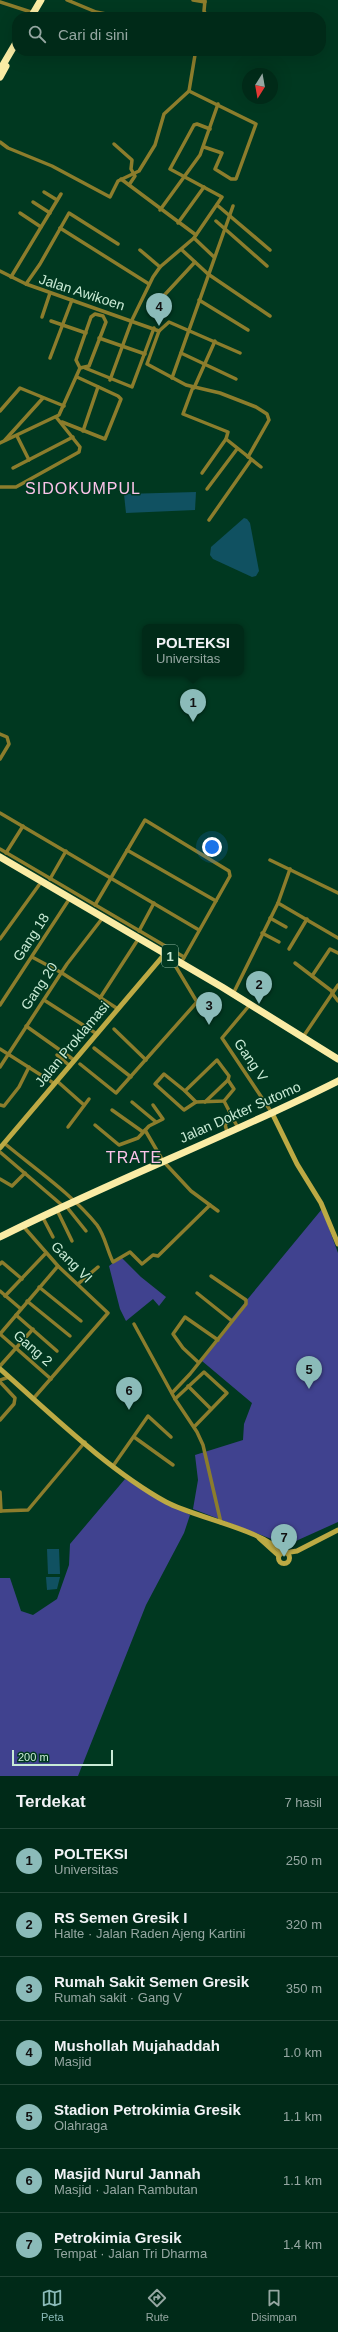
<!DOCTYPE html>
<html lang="id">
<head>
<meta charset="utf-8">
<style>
  :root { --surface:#002a18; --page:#0a3221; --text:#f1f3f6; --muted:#95a7a2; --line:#224637; --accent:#8bbbb9 }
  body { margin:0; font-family:Arial,sans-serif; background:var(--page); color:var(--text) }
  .compass { position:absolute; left:242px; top:68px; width:36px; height:36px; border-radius:50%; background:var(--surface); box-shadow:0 4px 16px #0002; rotate:191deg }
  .scale { position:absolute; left:12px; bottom:10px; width:101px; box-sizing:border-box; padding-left:4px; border:2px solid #c9ebd6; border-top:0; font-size:11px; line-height:14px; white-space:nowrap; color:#c9ebd6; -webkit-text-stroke:3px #003820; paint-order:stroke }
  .you { position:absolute; left:212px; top:847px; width:14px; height:14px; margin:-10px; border:3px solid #fff; border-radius:50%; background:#1a73e8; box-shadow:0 0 0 6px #1a73e833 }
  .badge { display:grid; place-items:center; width:26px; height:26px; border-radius:50%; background:var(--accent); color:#111; font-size:13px; font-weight:700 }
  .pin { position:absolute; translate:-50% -33px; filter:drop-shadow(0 1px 2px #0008) }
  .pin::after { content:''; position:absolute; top:21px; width:14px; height:12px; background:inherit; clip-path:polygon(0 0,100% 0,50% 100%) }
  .popup { position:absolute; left:142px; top:624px; width:102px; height:52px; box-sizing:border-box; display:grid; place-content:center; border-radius:8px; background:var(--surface); filter:drop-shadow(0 1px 3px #0005); font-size:13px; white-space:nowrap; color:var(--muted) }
  .popup b { font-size:15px; color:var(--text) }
  .popup::after { content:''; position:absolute; left:50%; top:100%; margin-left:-8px; border:8px solid transparent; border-top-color:var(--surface) }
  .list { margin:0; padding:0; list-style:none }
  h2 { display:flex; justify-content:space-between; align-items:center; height:52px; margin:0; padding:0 16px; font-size:17px }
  h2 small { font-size:13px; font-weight:400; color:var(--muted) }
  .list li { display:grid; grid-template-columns:26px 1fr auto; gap:12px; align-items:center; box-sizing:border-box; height:64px; padding:0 16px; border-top:1px solid var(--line) }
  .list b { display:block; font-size:15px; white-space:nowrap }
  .list p { margin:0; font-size:13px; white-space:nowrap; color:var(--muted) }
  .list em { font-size:13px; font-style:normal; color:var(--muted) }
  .icon { flex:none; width:22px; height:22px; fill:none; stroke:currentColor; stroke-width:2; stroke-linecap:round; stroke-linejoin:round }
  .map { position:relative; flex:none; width:338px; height:1776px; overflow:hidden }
  .search { position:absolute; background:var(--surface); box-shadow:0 4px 16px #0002; left:12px; right:12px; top:12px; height:44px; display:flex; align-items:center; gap:10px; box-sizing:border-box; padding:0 14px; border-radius:16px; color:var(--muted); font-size:15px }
  .sheet { height:500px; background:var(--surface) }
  nav { display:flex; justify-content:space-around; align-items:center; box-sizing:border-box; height:56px; border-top:1px solid var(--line); background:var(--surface); font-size:11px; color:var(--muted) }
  nav a { display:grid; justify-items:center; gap:2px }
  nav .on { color:var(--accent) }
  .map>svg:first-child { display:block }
  .green { fill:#40428f }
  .water { fill:#105161 }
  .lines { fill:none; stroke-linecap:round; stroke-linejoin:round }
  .street { stroke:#8c7d2c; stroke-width:3.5 }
  .secondary { stroke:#bdaa44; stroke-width:5 }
  .highway { stroke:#faeca5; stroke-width:7 }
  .labels { text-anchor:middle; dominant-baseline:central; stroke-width:3; stroke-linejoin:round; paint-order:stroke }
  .shield { fill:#003820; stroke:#8db59f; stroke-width:1 }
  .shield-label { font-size:13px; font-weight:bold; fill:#c9ebd6 }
  .street-label { font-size:14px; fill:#c9ebd6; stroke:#003820 }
  .quarter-label { font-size:16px; letter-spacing:1px; fill:#fcc4ea; stroke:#003820 }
</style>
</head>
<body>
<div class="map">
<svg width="338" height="1776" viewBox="0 0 338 1776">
  <rect width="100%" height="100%" fill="#003820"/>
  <g class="green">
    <polygon points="322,1209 338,1253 338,1522 287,1545 193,1509 198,1480 195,1455 243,1440 244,1424 252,1403 202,1361 232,1318"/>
    <polygon points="121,1257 141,1277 166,1297 159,1306 153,1299 126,1321 120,1309 109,1266"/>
    <polygon points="125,1479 190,1515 184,1533 146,1605 78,1776 0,1776 0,1578 10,1578 21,1611 33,1615 57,1599 69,1565 70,1544"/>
  </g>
  <g class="water">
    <polygon points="196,492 195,510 126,513 124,494"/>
    <polygon points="244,518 247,519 250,523 259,571 256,576 252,577 213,559 210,555 211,547"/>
    <polygon points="47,1549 59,1549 60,1574 48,1574"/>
    <polygon points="46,1577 60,1577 57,1589 47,1590"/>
  </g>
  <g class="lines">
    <g class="street">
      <polyline points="67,0 96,12 121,17"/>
      <polyline points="193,0 205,2"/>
      <polyline points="205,0 204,11 207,17"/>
      <polyline points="0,2 34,13"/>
      <polyline points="248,51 263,53"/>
      <polyline points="189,91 256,124 236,179 231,179 215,169 222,153 204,147"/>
      <polyline points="0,142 8,148 52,166 110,197 118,181 139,171 155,145 164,114 189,91 195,55 190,51"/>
      <polyline points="114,144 132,160 131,169 135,176 129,185"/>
      <polyline points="121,179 196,235"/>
      <polyline points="44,192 57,200"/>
      <polyline points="33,202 50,213"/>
      <polyline points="217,205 270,250"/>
      <polyline points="160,210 200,155 218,104"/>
      <polyline points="20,213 41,227"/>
      <polyline points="216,221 267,266"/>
      <polyline points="178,223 204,187"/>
      <polyline points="60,228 149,284"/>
      <polyline points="194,238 214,257"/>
      <polyline points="140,250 160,267"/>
      <polyline points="182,250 208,274 270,316"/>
      <polyline points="0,271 26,284 159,331"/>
      <polyline points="11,277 61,194"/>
      <polyline points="26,284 40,264 69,213 118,244"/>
      <polyline points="199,300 248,330"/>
      <polyline points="158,302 195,262"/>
      <polygon points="95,314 103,316 106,322 89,366 80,368 76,360 91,317"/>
      <polyline points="42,317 50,293"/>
      <polyline points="51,321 86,333"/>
      <polyline points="99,338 145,354"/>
      <polyline points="181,353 236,379"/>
      <polyline points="240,353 169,322 159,331 147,364 186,385 220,393 256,407 267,414 269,420 248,457"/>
      <polyline points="50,358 72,300"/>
      <polyline points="85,368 132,387 154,328"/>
      <polyline points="172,378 233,206"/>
      <polyline points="110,380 132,320 153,277 160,267 194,238 222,197 170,169 194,125 197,124 210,129"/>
      <polyline points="193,387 183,414 228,432 226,439 261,467"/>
      <polyline points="194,388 215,341"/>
      <polyline points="0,411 20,388 64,406"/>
      <polyline points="62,422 105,439 121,399 118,396 77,377"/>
      <polyline points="83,431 98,387"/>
      <polyline points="17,436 29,460"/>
      <polyline points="5,440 43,398"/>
      <polyline points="0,443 59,415 80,368"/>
      <polyline points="13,468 73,437"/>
      <polyline points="202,473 226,439"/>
      <polyline points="0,487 16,487 79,452 80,447 56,417"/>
      <polyline points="207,489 237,449"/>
      <polyline points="209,520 251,460"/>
      <polyline points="0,734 7,737 9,744 0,759"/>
      <polyline points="0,813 199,930"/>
      <polyline points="0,849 184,957"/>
      <polyline points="127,850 216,901"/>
      <polyline points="6,853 23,826"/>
      <polyline points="270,860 338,893"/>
      <polyline points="50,879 66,851"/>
      <polyline points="278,903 338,938"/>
      <polyline points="95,905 145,820 229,871 230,876 181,963"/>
      <polyline points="270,918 286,927"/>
      <polyline points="139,931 154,903"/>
      <polyline points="262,933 279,942"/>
      <polyline points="0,939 39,885"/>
      <polyline points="289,949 307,919"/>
      <polyline points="32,957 62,973 118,1009"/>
      <polyline points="295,963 333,992"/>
      <polyline points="312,976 330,949 338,953"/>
      <polyline points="332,993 338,1001"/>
      <polyline points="233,994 278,903 290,869"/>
      <polyline points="100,998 137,941"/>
      <polyline points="44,1000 97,1034"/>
      <polyline points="0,1005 68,901"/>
      <polyline points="248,1007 222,1038 272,1113"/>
      <polyline points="26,1026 74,1060"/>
      <polyline points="114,1029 146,1060"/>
      <polyline points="303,1037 338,985"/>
      <polyline points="94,1048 131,1077"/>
      <polyline points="0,1049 55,1084"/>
      <polyline points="57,1055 70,1066"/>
      <polygon points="217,1060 229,1076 228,1080 234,1089 224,1101 196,1102 185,1091"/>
      <polyline points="80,1064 116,1093 197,1002 173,962"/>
      <polyline points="0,1067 67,964 101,920"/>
      <polyline points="57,1081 84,1105"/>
      <polyline points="185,1091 164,1074 155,1084 184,1110 196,1102"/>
      <polyline points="224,1101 238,1128"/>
      <polyline points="132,1102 156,1122"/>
      <polyline points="205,1102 228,1080"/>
      <polyline points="0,1105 4,1106 19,1087 29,1067"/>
      <polyline points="112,1110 143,1132"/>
      <polyline points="95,1125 119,1145 138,1138 149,1126 163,1119 153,1105"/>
      <polyline points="68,1127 89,1099"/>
      <polyline points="145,1130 163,1161 191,1191 218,1211"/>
      <polyline points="227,1132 225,1124 233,1119"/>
      <path d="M 4,1143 C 34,1168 73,1195 97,1225 C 105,1236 107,1250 113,1262 L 130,1252 L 142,1264 L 153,1255 L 158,1256 L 210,1205"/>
      <polyline points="0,1152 63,1206"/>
      <polyline points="0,1179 12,1186 25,1173"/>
      <polyline points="66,1206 86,1231"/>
      <polyline points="57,1210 72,1241"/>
      <polyline points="42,1216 53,1237"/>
      <polyline points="23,1226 58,1266 108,1313 33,1399"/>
      <polyline points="0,1264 2,1262 22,1279"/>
      <polyline points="78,1284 98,1267"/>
      <polyline points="39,1287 81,1321"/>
      <polyline points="0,1291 21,1309"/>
      <polyline points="197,1293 232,1321"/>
      <polyline points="5,1296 46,1253"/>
      <polyline points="27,1301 70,1336"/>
      <polyline points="16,1315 57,1351"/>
      <polyline points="134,1324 175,1399 197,1432 203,1445 221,1523"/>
      <polyline points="0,1334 58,1266"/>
      <polyline points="0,1334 51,1379"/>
      <polyline points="198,1362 183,1348 173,1334 185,1317 218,1340"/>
      <polyline points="0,1366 33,1329"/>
      <polyline points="0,1380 9,1377"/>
      <polyline points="0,1382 15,1398 14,1404 0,1420"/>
      <polyline points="188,1386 211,1409"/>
      <polyline points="172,1393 190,1374 246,1304 246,1300 211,1276"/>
      <polyline points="175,1399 204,1372 227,1393 195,1426"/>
      <polyline points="134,1437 173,1465"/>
      <polyline points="113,1466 148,1416 171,1437"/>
      <polyline points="0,1492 1,1511"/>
      <polyline points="0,1511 28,1510 85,1442"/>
    </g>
    <g class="secondary">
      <polyline points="272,1113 297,1164 321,1203 338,1244"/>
      <polyline points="0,1148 163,956"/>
      <path d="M 0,1369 C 50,1413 108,1470 166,1502 C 196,1518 264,1530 282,1553"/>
      <polyline points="259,1538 279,1556"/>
      <circle cx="284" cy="1558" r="5.5"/>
      <polyline points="284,1553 297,1551 338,1530"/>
    </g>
    <g class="highway">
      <polyline points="31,17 41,0"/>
      <polyline points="0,70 17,41"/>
      <polyline points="0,77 6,66"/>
      <polyline points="0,857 222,987 338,1059"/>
      <path d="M 0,1237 C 111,1181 227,1137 338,1081"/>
    </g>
  </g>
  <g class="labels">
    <rect class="shield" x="162" y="945" width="16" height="22" rx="3"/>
    <g class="shield-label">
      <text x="170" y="956">1</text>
    </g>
    <g class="street-label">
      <text transform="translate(82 292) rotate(18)">Jalan Awikoen</text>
      <text transform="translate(31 937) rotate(-57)">Gang 18</text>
      <text transform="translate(39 986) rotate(-56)">Gang 20</text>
      <text transform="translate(72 1044) rotate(-50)">Jalan Proklamasi</text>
      <text transform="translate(251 1060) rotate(56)">Gang V</text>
      <text transform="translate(240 1112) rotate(-24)">Jalan Dokter Sutomo</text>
      <text transform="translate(72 1262) rotate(45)">Gang VI</text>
      <text transform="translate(33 1348) rotate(41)">Gang 2</text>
    </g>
    <g class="quarter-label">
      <text x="83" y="488">SIDOKUMPUL</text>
      <text x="134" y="1157">TRATE</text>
    </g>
  </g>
</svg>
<svg class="compass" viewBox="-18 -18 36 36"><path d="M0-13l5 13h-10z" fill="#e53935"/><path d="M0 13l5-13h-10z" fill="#95a7a2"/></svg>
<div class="scale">200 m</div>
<div class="you"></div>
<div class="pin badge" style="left:193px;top:722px">1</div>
<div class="popup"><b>POLTEKSI</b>Universitas</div>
<div class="pin badge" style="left:259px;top:1004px">2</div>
<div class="pin badge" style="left:209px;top:1025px">3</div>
<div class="pin badge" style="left:159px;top:326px">4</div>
<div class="pin badge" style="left:309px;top:1389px">5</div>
<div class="pin badge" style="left:129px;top:1410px">6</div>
<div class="pin badge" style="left:284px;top:1557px">7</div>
<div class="search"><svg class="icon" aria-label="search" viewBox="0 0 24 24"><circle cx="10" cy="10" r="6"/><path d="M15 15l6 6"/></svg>Cari di sini</div>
</div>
<section class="sheet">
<h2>Terdekat<small>7 hasil</small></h2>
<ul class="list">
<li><span class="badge">1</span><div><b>POLTEKSI</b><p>Universitas</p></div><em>250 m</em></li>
<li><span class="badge">2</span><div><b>RS Semen Gresik I</b><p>Halte · Jalan Raden Ajeng Kartini</p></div><em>320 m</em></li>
<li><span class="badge">3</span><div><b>Rumah Sakit Semen Gresik</b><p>Rumah sakit · Gang V</p></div><em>350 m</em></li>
<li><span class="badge">4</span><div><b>Mushollah Mujahaddah</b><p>Masjid</p></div><em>1.0 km</em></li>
<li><span class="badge">5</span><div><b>Stadion Petrokimia Gresik</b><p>Olahraga</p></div><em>1.1 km</em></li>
<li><span class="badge">6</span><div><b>Masjid Nurul Jannah</b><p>Masjid · Jalan Rambutan</p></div><em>1.1 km</em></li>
<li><span class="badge">7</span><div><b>Petrokimia Gresik</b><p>Tempat · Jalan Tri Dharma</p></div><em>1.4 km</em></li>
</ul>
</section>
<nav>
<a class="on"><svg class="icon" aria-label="map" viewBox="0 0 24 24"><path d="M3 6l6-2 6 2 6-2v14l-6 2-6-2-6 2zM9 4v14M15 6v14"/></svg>Peta</a>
<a><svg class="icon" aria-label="directions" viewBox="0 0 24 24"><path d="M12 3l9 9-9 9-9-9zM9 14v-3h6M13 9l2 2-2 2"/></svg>Rute</a>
<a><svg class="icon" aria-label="saved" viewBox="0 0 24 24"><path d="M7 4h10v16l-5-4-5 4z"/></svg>Disimpan</a>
</nav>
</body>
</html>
